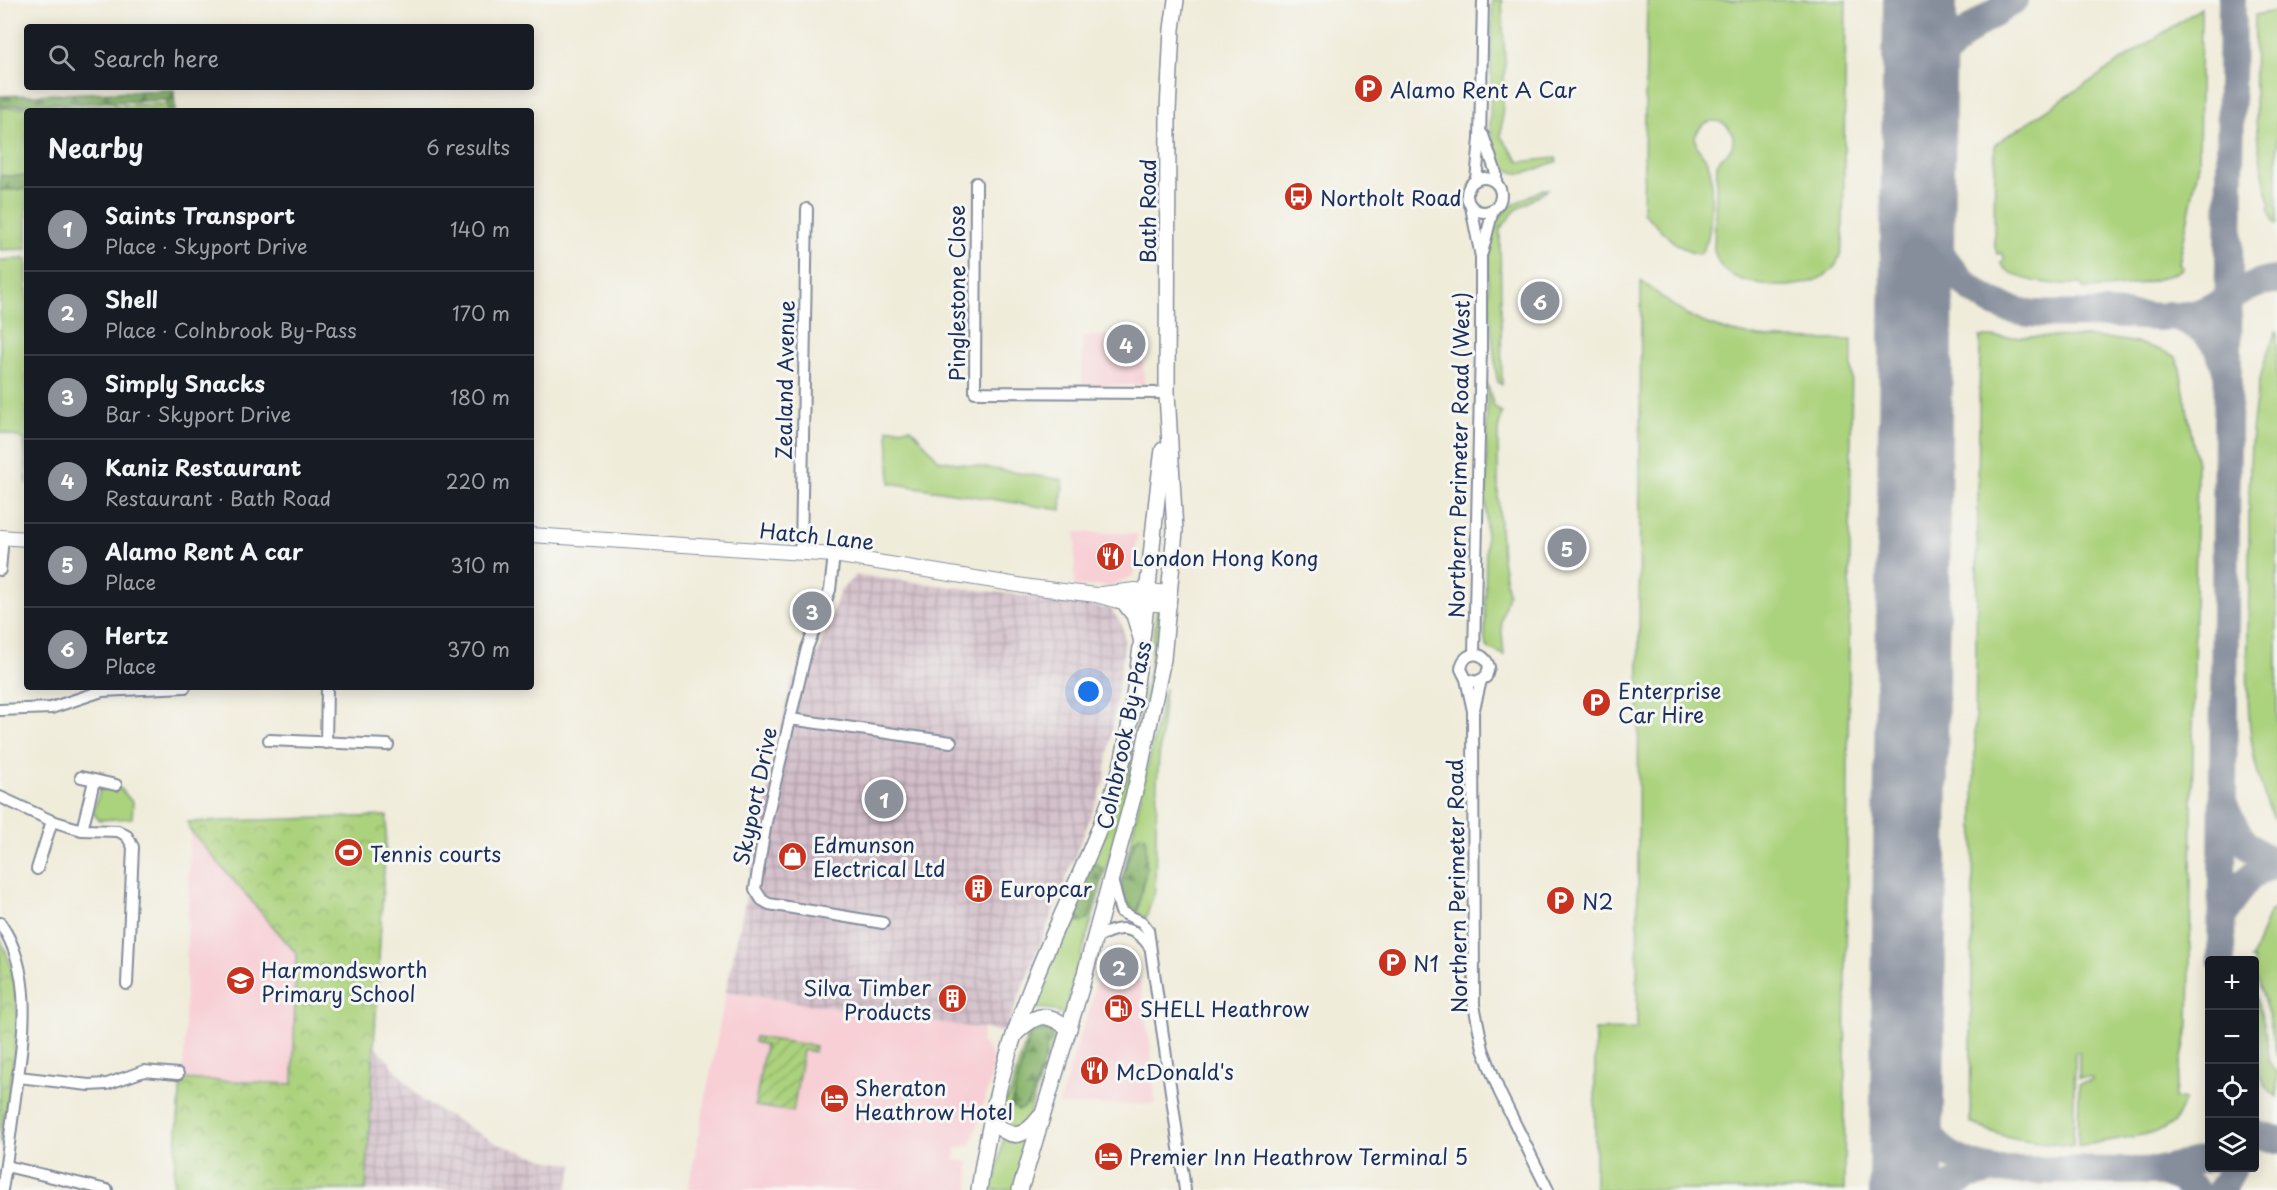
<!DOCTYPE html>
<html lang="en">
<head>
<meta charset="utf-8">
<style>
  :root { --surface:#171b24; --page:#20242c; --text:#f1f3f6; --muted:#9ea1a6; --line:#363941; --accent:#8c9099 }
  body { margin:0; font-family:"Playpen Sans",sans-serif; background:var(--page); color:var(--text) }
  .controls { position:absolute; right:18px; bottom:18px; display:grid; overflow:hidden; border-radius:6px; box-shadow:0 3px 15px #0003 }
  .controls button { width:54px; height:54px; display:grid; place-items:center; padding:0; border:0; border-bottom:2px solid var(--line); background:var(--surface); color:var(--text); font:30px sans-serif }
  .you { position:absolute; left:1089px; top:692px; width:21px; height:21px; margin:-15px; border:4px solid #fff; border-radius:50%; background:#1a73e8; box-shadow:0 0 0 9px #1a73e833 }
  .badge { display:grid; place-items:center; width:39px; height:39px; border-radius:50%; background:var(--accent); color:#fff; font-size:20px; font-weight:700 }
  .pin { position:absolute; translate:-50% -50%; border:3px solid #fff; box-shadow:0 2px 6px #0006 }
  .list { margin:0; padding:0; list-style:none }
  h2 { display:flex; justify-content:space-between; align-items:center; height:78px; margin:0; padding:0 24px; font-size:26px }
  h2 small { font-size:20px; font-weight:400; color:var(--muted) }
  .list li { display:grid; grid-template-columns:39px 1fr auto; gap:18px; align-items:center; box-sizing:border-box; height:84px; padding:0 24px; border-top:2px solid var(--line) }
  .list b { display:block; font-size:22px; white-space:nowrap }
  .list p { margin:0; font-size:20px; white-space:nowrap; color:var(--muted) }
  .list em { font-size:20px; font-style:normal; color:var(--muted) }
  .icon { flex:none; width:33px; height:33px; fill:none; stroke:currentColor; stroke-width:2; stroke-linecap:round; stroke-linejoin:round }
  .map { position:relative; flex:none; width:2277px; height:1190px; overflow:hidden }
  .search { position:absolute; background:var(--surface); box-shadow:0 3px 15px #0003; left:24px; top:24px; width:510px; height:66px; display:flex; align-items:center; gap:15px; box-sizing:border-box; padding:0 21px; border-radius:6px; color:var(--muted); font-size:22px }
  .panel { position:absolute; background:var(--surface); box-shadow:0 3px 15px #0003; left:24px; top:108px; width:510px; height:582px; border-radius:6px }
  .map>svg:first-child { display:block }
  .built { fill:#f7cfd5 }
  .industrial { fill:url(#industrial-grid) }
  .grass { fill:#abd27c; stroke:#63806d; stroke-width:1.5 }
  .forest { fill:url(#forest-firs); stroke:#527265; stroke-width:1.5 }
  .park { fill:url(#park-crowns); stroke:#63806d; stroke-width:1.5 }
  .garden { fill:url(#garden-furrows); stroke:#63806d; stroke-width:1.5 }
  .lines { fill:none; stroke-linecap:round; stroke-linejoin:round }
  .taxiway { stroke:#868e9c; stroke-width:28 }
  .runway { stroke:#868e9c; stroke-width:74 }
  .minor-casing { stroke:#868e9c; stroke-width:14 }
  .major-casing { stroke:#868e9c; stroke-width:16 }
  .highway-casing { stroke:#868e9c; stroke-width:18 }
  .minor { stroke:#fff; stroke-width:10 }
  .major { stroke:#fff; stroke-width:14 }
  .highway { stroke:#fff; stroke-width:15 }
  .labels { text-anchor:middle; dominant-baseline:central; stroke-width:6; stroke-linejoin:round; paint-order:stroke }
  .poi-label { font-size:21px; fill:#1b2f5e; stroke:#f6f6f2; text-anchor:start }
  .street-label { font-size:21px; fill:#1b2f5e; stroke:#f6f6f2 }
</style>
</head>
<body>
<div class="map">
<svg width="2277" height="1190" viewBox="0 0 2277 1190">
  <defs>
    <pattern id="industrial-grid" width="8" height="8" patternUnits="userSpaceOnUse" patternTransform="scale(1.5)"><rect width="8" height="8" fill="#d2bdc8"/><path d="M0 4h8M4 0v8" fill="none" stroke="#aa9aa6"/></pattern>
    <pattern id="forest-firs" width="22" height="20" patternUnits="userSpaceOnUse" patternTransform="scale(1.5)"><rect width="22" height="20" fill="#88b46c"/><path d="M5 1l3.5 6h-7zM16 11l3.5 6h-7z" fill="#6e935c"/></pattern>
    <pattern id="park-crowns" width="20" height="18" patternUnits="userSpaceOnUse" patternTransform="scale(1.5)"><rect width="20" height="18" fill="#abd27c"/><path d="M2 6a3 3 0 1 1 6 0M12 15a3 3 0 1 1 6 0" fill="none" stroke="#8aab69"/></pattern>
    <pattern id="garden-furrows" width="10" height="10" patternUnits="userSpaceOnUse" patternTransform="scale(1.5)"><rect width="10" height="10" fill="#abd27c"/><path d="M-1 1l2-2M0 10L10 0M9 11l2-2" fill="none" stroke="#8aab69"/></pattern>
  </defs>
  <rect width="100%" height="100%" fill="#f6f6f2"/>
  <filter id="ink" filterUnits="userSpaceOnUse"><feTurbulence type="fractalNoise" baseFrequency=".0167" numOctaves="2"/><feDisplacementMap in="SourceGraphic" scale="12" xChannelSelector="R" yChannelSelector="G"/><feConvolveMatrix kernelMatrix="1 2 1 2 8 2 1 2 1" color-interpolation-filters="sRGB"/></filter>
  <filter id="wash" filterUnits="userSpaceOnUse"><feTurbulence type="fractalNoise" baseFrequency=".008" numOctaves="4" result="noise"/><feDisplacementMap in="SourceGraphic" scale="24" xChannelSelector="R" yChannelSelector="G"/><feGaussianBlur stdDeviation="1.35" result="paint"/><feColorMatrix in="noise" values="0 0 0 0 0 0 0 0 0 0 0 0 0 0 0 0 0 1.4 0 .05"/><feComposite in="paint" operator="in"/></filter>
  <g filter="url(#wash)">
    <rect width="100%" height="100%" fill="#f0ecda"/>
    <g class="built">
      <polygon points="1142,335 1144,385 1082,385 1082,336"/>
      <polygon points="1076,532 1137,534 1134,575 1110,586 1074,586"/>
      <polygon points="190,830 296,953 293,1084 181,1079 184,1055"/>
      <polygon points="1132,955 1136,957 1151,1049 1155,1104 1059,1105 1078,1040 1089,1013 1101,959 1106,956"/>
      <polygon points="726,992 983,1029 981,1043 986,1046 993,1058 991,1079 971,1146 956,1147 955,1160 969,1162 969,1190 688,1190"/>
    </g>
    <g class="industrial">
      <polygon points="856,575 1034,597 1111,609 1122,625 1125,640 1104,783 1005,1032 726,992 792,678 808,681 840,591"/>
      <polygon points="374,1044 423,1101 498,1144 554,1162 574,1164 567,1190 366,1190"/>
    </g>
    <g class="grass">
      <path d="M 1492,0 L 1502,0 L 1505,65 L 1501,137 L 1520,162 L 1556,158 L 1557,162 C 1546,164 1539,169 1529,172 C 1501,180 1493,149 1490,128 Z"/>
      <path d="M 1647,0 L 1846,0 L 1843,243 C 1841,253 1838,265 1830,272 C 1805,292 1749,290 1724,270 C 1718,265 1716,257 1714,250 L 1717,163 C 1721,156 1730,154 1732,146 C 1740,122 1704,109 1695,137 C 1695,150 1705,154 1709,166 C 1713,174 1711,222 1709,232 C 1708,240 1705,247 1700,254 C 1681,254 1656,225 1643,212 Z"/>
      <path d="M 2201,8 L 2199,164 L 2179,263 L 2183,267 L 2182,269 C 2157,284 2112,289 2083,289 L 2082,284 C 2061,285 2013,284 2001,263 L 2005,260 L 2002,253 L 1997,254 L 1994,242 L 1995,144 Z"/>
      <path d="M 2277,11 L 2277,224 L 2275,224 L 2268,207 L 2271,205 C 2252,144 2254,78 2255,15 Z"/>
      <polygon points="168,104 168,111 27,111 27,176 0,176 0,108"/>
      <polygon points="27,189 27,249 0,250 0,190"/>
      <path d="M 1543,189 L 1548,189 L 1516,210 L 1500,229 L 1502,385 L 1498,382 L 1496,373 C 1493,336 1478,246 1500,217 C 1509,204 1529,197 1543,189 Z"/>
      <polygon points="27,259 27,484 24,439 0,432 0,260"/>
      <path d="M 1641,281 C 1654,290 1665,300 1678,309 C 1730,343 1793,340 1852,340 L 1844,1190 L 1595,1190 L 1595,1030 L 1637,1029 Z"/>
      <path d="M 2277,330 L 2277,819 L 2274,818 C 2238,748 2249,653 2249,576 C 2250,501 2243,398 2277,330 Z"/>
      <path d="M 1980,337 C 2044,339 2117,327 2176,357 L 2180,369 L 2197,464 L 2189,1023 L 2174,1098 L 2185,1100 L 2173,1124 L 2154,1133 L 2078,1146 L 2079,1084 L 2092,1081 L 2092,1078 L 2079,1078 L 2079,1052 L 2075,1053 L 2073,1146 C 2037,1142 2002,1140 1970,1122 Z"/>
      <polygon points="1487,384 1494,406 1502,413 1498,430 1498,495 1502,559 1508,594 1501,620 1504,655 1488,648 1485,642"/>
      <polygon points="911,428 939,460 1063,480 1061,510 890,483 888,429"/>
      <path d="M 1157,607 L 1160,611 C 1157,661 1147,708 1136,756 C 1115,843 1089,929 1064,1016 C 1052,1008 1042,1006 1029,1012 L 1068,916 C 1075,920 1082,925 1089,918 L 1103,869 L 1093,863 L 1136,734 L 1149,671 Z"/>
      <polygon points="1165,688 1157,782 1155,891 1146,918 1137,914 1146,870 1145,837 1134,840 1121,884"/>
      <polygon points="108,786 121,789 133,803 132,818 99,820 93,813 100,789"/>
      <polygon points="2277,906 2277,1056 2269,1016 2258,980 2255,978 2254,960 2251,960 2269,913"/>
      <path d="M 2254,990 L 2264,1024 L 2270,1065 L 2277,1072 L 2277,1097 C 2246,1074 2254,1024 2254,990 Z"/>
      <polygon points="1050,1022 1059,1030 1059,1035 1044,1063 1046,1048 1052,1039 1030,1036 1012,1107 1028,1105 1040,1073 1042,1071 1027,1122 1015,1129 1000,1120 1000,1109 1010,1094 1030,1027"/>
      <polygon points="1029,1137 1014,1190 986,1190 988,1177 996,1178 1003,1140 1017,1142"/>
    </g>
    <g class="forest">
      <polygon points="174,90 175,111 168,111 167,100 0,106 0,96"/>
      <polygon points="0,176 27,176 27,189 0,190"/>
      <path d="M 1140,835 L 1146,837 L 1146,870 L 1137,914 C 1129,911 1123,906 1121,897 C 1119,887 1131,843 1140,835 Z"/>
      <polygon points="1093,862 1103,869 1089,918 1083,922 1072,920 1068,916"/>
      <path d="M 1043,1030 L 1050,1032 L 1052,1039 L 1046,1048 L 1042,1071 L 1040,1073 C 1037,1082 1026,1125 1011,1104 L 1030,1036 L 1034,1032 Z"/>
    </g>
    <g class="park">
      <polygon points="387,816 366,1190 173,1190 181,1079 293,1084 296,953 190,830 188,822"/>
      <path d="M 0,939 C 33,999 9,1080 0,1145 Z"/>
    </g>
    <polygon class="garden" points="755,1037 815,1046 814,1052 803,1050 793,1112 755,1106 765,1045 754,1042"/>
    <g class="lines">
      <g class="taxiway">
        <path d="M 1919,120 C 1922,106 1925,92 1931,79 C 1946,41 1982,21 2014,0"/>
        <path d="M 1918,208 C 1939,259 1969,305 2028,313 C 2053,316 2080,314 2106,314 C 2135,315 2169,320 2197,313 C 2226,305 2246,282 2277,280"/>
        <path d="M 2168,315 C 2199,321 2220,341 2226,371"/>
        <path d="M 2225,807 C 2235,831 2248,855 2277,861"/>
        <path d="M 2223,917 C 2235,893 2248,870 2277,865"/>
        <polyline points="2221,960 2232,0"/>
        <path d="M 1907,1086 C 1925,1137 1938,1159 1993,1170"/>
        <polyline points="2254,1133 2277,1140"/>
        <polyline points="2155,1171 2210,1158"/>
        <polyline points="1943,1190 1971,1175 1993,1170 2155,1171 2179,1179 2195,1190"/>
        <polyline points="2221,1190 2233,1168"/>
      </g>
      <polyline class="runway" points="1906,1190 1920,0"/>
    </g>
  </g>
  <g filter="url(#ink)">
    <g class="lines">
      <defs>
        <g id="minor">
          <polyline points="1483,135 1496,173 1496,183"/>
          <circle cx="1484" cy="195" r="17"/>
          <polyline points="1476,180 1480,139 1483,0"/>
          <polyline points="976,183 975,392 1167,393"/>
          <polyline points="1471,207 1481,257 1481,347 1474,654"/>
          <polyline points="1482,253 1493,210"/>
          <polyline points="801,552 807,209"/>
          <polyline points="834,555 830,590 807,648 790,719 766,822 755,889 762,900 769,904 883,923"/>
          <polyline points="0,570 3,537"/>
          <path d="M 1466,679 L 1476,682 L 1486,677 L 1489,667 C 1484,649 1463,651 1461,669 L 1466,679 L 1473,711 L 1474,1005 L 1483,1049 L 1499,1091 L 1548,1190"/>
          <polyline points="1474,709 1481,680"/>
          <polyline points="0,710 51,708 102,691 185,687"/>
          <polyline points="790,719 951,742"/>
          <polyline points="269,740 388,745"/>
          <polyline points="326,743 327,687"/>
          <polyline points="81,777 116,785"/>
          <polyline points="0,797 52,821 82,830 118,831 127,836 133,847 127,984"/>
          <polyline points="82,830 94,781"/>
          <polyline points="37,869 52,821"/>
          <polyline points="1112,880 1121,912 1142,922 1148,930 1185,1190"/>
          <path d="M 0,923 C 35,973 23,1041 15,1098 C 11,1129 7,1160 2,1190"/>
          <path d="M 1094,939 C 1117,926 1133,923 1150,947"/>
          <polyline points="18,1077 89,1085 107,1084 144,1071 178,1074"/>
          <polyline points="6,1166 107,1190"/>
        </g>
        <g id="major">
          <polyline points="531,535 834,555 1030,587 1096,595 1118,601 1169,605"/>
          <polyline points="0,537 27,539"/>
          <polyline points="1101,594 1135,590 1170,593"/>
        </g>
        <g id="highway">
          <polyline points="1124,602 1134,615 1141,638"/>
          <path d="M 1015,1034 C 1036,1014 1046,1010 1069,1029"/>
          <path d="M 991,1121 C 1012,1140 1023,1139 1040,1117"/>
          <path d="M 979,1190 C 989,1121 1005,1053 1031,988 C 1059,916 1096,847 1119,774 C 1127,746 1131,717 1135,689 C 1148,609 1152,529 1163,450"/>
          <polyline points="1020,1190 1081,988 1137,783 1163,659 1175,531 1167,393 1168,111 1172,29 1176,0"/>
        </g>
      </defs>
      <use href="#minor" class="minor-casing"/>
      <use href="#major" class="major-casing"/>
      <use href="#highway" class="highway-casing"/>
      <use href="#minor" class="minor"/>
      <use href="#major" class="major"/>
      <use href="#highway" class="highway"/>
    </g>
  </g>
  <defs>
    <symbol id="parking-disc" viewBox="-11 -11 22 22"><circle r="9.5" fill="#c8321e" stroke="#f6f6f2"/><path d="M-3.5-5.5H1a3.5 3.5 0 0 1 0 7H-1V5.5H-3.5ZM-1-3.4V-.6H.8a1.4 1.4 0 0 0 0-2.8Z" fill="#fff"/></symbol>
    <symbol id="bus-disc" viewBox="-11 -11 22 22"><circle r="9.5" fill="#c8321e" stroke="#f6f6f2"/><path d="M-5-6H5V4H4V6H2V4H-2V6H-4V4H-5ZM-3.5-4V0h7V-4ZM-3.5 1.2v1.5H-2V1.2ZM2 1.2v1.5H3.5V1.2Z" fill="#fff"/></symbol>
    <symbol id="restaurant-disc" viewBox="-11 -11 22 22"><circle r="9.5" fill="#c8321e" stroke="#f6f6f2"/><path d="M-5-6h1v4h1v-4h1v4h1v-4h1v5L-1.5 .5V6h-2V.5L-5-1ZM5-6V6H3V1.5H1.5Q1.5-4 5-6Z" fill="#fff"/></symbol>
    <symbol id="stadium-disc" viewBox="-11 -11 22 22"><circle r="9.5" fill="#c8321e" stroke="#f6f6f2"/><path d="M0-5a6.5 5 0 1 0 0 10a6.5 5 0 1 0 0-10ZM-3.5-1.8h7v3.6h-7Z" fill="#fff"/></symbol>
    <symbol id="shop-disc" viewBox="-11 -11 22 22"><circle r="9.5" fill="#c8321e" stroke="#f6f6f2"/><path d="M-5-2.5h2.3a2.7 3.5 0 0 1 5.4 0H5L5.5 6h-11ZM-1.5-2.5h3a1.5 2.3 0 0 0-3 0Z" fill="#fff"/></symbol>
    <symbol id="building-disc" viewBox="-11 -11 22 22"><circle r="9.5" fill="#c8321e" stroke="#f6f6f2"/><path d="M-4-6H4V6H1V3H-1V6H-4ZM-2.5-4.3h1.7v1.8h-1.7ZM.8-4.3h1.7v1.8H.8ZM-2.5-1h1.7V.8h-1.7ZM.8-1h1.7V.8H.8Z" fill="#fff"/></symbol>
    <symbol id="school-disc" viewBox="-11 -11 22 22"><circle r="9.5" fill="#c8321e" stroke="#f6f6f2"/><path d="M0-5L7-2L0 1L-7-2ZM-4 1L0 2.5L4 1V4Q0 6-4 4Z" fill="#fff"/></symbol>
    <symbol id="fuel-disc" viewBox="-11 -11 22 22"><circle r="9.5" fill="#c8321e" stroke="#f6f6f2"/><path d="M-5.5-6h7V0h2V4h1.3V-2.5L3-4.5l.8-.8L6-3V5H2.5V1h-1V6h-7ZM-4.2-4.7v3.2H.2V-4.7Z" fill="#fff"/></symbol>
    <symbol id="hotel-disc" viewBox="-11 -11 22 22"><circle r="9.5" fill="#c8321e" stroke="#f6f6f2"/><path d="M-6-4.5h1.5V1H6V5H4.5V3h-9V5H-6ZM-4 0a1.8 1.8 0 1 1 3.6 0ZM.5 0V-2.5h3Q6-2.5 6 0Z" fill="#fff"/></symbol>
  </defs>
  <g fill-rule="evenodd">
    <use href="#parking-disc" x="1352" y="72" width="33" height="33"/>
    <use href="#bus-disc" x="1282" y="180" width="33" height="33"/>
    <use href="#restaurant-disc" x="1094" y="540" width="33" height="33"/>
    <use href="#parking-disc" x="1580" y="686" width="33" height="33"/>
    <use href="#stadium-disc" x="332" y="836" width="33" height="33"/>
    <use href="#shop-disc" x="776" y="840" width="33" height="33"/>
    <use href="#building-disc" x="962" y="872" width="33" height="33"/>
    <use href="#parking-disc" x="1544" y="884" width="33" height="33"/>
    <use href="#parking-disc" x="1376" y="946" width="33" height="33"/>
    <use href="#school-disc" x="224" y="964" width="33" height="33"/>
    <use href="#building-disc" x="936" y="982" width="33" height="33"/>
    <use href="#fuel-disc" x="1102" y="992" width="33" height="33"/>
    <use href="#restaurant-disc" x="1078" y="1054" width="33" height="33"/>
    <use href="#hotel-disc" x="818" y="1082" width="33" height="33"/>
    <use href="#hotel-disc" x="1092" y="1140" width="33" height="33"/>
  </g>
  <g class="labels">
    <g class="poi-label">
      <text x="1390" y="89">Alamo Rent A Car</text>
      <text x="1320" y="197">Northolt Road</text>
      <text x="1132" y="557">London Hong Kong</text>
      <text x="1618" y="690">Enterprise<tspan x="1618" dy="24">Car Hire</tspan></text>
      <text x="813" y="844">Edmunson<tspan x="813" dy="24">Electrical Ltd</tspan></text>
      <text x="370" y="853">Tennis courts</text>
      <text x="1000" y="888">Europcar</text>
      <text x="1582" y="901">N2</text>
      <text x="1413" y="963">N1</text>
      <text x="261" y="969">Harmondsworth<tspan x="261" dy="24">Primary School</tspan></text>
      <text x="931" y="987" text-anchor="end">Silva Timber<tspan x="931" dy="24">Products</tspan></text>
      <text x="1140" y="1008">SHELL Heathrow</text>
      <text x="1116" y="1071">McDonald's</text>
      <text x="855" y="1087">Sheraton<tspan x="855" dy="24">Heathrow Hotel</tspan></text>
      <text x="1129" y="1156">Premier Inn Heathrow Terminal 5</text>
    </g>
    <g class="street-label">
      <text transform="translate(1147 211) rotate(-90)">Bath Road</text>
      <text transform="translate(956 293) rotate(-90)">Pinglestone Close</text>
      <text transform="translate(784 380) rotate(-89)">Zealand Avenue</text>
      <text transform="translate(1458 455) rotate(-89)">Northern Perimeter Road (West)</text>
      <text transform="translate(817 535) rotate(6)">Hatch Lane</text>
      <text transform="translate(1123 735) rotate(-78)">Colnbrook By-Pass</text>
      <text transform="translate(754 796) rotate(-78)">Skyport Drive</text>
      <text transform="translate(1456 886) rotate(-91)">Northern Perimeter Road</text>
    </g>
  </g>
</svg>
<div class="controls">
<button>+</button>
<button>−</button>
<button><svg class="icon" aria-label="locate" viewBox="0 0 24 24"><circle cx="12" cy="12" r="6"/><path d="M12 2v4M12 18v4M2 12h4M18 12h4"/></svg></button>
<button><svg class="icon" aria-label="layers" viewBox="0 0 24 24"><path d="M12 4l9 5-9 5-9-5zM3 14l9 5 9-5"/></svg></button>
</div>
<div class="you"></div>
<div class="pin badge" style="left:884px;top:799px">1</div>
<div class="pin badge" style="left:1119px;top:967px">2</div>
<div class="pin badge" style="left:812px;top:611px">3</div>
<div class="pin badge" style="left:1126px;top:344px">4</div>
<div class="pin badge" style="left:1567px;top:548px">5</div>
<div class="pin badge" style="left:1540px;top:301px">6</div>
<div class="search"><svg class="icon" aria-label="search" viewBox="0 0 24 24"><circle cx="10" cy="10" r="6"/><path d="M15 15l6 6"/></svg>Search here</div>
<section class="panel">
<h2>Nearby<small>6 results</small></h2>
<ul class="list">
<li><span class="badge">1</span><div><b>Saints Transport</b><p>Place · Skyport Drive</p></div><em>140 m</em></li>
<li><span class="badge">2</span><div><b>Shell</b><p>Place · Colnbrook By-Pass</p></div><em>170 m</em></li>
<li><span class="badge">3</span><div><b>Simply Snacks</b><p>Bar · Skyport Drive</p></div><em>180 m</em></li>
<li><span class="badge">4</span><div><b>Kaniz Restaurant</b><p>Restaurant · Bath Road</p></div><em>220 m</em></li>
<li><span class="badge">5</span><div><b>Alamo Rent A car</b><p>Place</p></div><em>310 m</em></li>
<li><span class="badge">6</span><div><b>Hertz</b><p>Place</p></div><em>370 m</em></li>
</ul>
</section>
</div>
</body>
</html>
